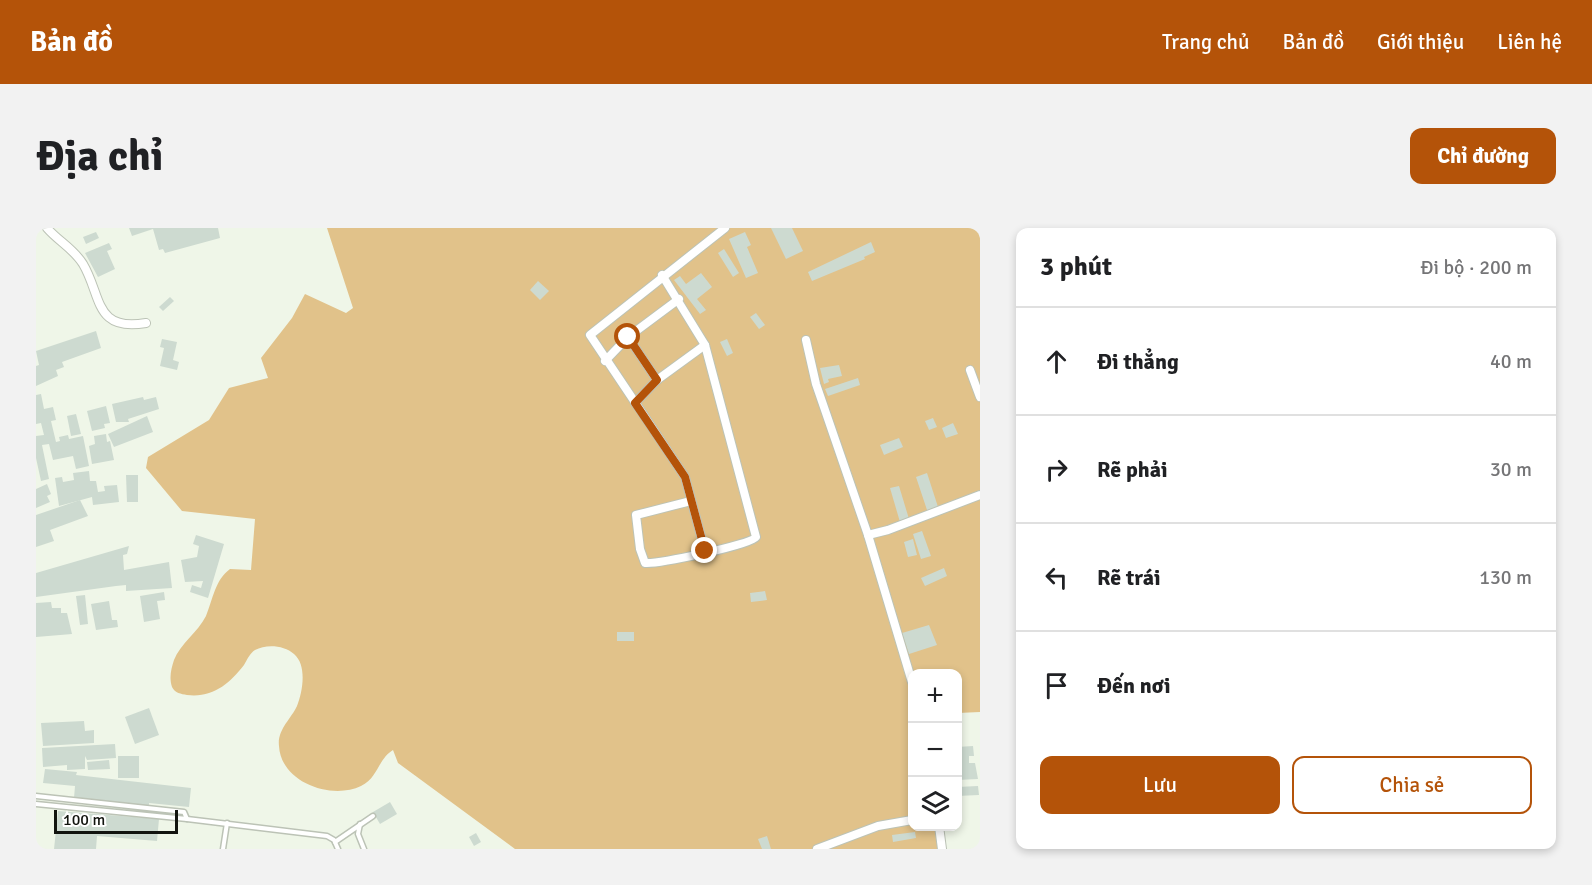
<!DOCTYPE html>
<html lang="vi">
<head>
<meta charset="utf-8">
<style>
  :root { --surface:#fff; --page:#f2f2f2; --text:#202124; --muted:#757577; --line:#e0e0e0; --accent:#b45309 }
  body { margin:0; font-family:Signika,sans-serif; background:var(--page); color:var(--text) }
  .controls { position:absolute; right:18px; bottom:18px; display:grid; overflow:hidden; border-radius:12px; box-shadow:0 3px 9px #0003 }
  .controls button { width:54px; height:54px; display:grid; place-items:center; padding:0; border:0; border-bottom:2px solid var(--line); background:var(--surface); color:var(--text); font:30px sans-serif }
  .scale { position:absolute; left:18px; bottom:15px; width:124px; box-sizing:border-box; padding-left:6px; border:3px solid #12140f; border-top:0; font-size:16px; line-height:21px; white-space:nowrap; color:#12140f; -webkit-text-stroke:4px #fff; paint-order:stroke }
  .stop { position:absolute; width:18px; height:18px; margin:-14px; border:4px solid #b45309; border-radius:50%; background:#fff }
  .stop.end { background:#b45309; border-color:#fff; box-shadow:0 2px 6px #0008 }
  .list { margin:0; padding:0; list-style:none }
  h2 { display:flex; justify-content:space-between; align-items:center; height:78px; margin:0; padding:0 24px; font-size:26px }
  h2 small { font-size:20px; font-weight:400; color:var(--muted) }
  .list li { display:grid; grid-template-columns:39px 1fr auto; gap:18px; align-items:center; box-sizing:border-box; height:108px; padding:0 24px; border-top:2px solid var(--line) }
  .list b { display:block; font-size:22px; white-space:nowrap }
  .list em { font-size:20px; font-style:normal; color:var(--muted) }
  .actions { display:flex; gap:12px; padding:18px 24px }
  .actions a { flex:1; padding:14px 0; border:2px solid var(--accent); border-radius:12px; text-align:center; font-size:21px; color:var(--accent) }
  .actions .main { background:var(--accent); color:#fff }
  .icon { flex:none; width:33px; height:33px; fill:none; stroke:currentColor; stroke-width:2; stroke-linecap:round; stroke-linejoin:round }
  .map { position:relative; flex:none; width:944px; height:621px; overflow:hidden; border-radius:12px }
  header { display:flex; align-items:center; gap:36px; box-sizing:border-box; height:84px; padding:0 30px; background:var(--accent); color:#fff }
  header strong { font-size:28px }
  nav { display:flex; gap:33px; margin-inline-start:auto; font-size:21px }
  .intro { display:flex; align-items:center; justify-content:space-between; box-sizing:border-box; height:144px; padding:0 36px }
  h1 { margin:0; font-size:42px }
  .button { padding:15px 27px; border-radius:12px; background:var(--accent); color:#fff; font-size:21px; font-weight:700 }
  main { display:flex; gap:36px; padding:0 36px }
  aside { flex:1; background:var(--surface); border-radius:12px; box-shadow:0 3px 9px #0003 }
  .map>svg:first-child { display:block }
  .green { fill:#e1c28a }
  .building { fill:#cddad0 }
  .lines { fill:none; stroke-linecap:round; stroke-linejoin:round }
  .lane-casing { stroke:#bcc3b6; stroke-width:7 }
  .street-casing { stroke:#bcc3b6; stroke-width:10 }
  .lane { stroke:#fff; stroke-width:4 }
  .street { stroke:#fff; stroke-width:8 }
  .route { stroke:#b45309; stroke-width:8 }
</style>
</head>
<body>
<header>
<strong>Bản đồ</strong>
<nav><a>Trang chủ</a><a>Bản đồ</a><a>Giới thiệu</a><a>Liên hệ</a></nav>
</header>
<div class="intro"><h1>Địa chỉ</h1><a class="button">Chỉ đường</a></div>
<main>
<div class="map">
<svg width="944" height="621" viewBox="0 0 944 621">
  <rect width="100%" height="100%" fill="#eff6e8"/>
  <path class="green" d="M 291,0 L 944,0 L 944,484 L 922,485 L 921,446 L 876,446 L 876,598 L 900,599 L 903,621 L 479,621 L 362,535 L 357,522 C 342,531 342,550 325,558 C 296,572 245,555 243,518 C 241,502 255,491 261,478 C 267,463 271,437 258,426 C 248,417 230,416 219,422 C 214,425 211,432 208,437 C 193,456 177,470 151,467 C 145,466 139,465 136,459 C 133,450 135,441 138,432 C 144,416 162,404 170,388 C 177,371 179,352 194,341 L 215,342 L 219,291 L 146,283 L 110,240 L 112,229 L 173,192 L 193,160 L 232,150 L 225,130 L 256,90 L 269,66 L 310,85 L 317,80 Z"/>
  <g class="building">
    <polygon points="93,0 182,0 184,10 129,25 127,21 123,22 117,1 96,8"/>
    <polygon points="735,0 756,0 767,23 750,31"/>
    <polygon points="60,4 63,10 50,16 47,9"/>
    <polygon points="709,4 715,17 711,19 722,45 710,50 693,11"/>
    <polygon points="835,14 839,24 828,29 829,31 776,53 772,44"/>
    <polygon points="73,15 76,21 71,23 79,41 62,49 49,25"/>
    <polygon points="688,21 703,45 697,49 682,25"/>
    <polygon points="665,45 676,59 661,71 670,82 664,86 638,52 644,48 650,56"/>
    <polygon points="502,53 513,63 504,72 494,62"/>
    <polygon points="134,69 138,73 127,83 123,79"/>
    <polygon points="720,85 729,97 723,101 714,89"/>
    <polygon points="60,103 65,120 26,134 28,139 20,142 22,148 0,158 0,138 3,137 0,123"/>
    <polygon points="126,111 141,114 137,132 143,134 141,142 124,138 128,120 124,119"/>
    <polygon points="691,111 697,125 691,128 684,114"/>
    <polygon points="803,137 806,148 792,151 793,154 788,156 784,140"/>
    <polygon points="822,150 824,157 792,168 789,161"/>
    <polygon points="5,166 8,181 17,179 20,192 15,193 20,214 24,213 23,209 32,207 33,211 47,208 53,238 40,241 37,228 17,232 13,216 6,217 13,251 5,253 0,230 0,208 8,207 5,195 0,196 0,167"/>
    <polygon points="107,169 108,172 120,169 123,181 92,191 93,194 80,194 76,176"/>
    <polygon points="70,178 74,195 68,196 69,200 56,203 51,183"/>
    <polygon points="40,186 45,206 35,208 31,188"/>
    <polygon points="111,188 117,204 78,219 72,206"/>
    <polygon points="897,190 901,199 893,202 889,193"/>
    <polygon points="917,195 922,206 910,210 906,200"/>
    <polygon points="70,206 71,214 74,213 78,232 56,236 53,218 59,216 58,208"/>
    <polygon points="863,210 867,219 848,227 844,217"/>
    <polygon points="53,243 54,253 60,253 62,264 69,263 68,258 81,257 83,274 57,277 56,269 23,278 19,250 26,249 27,254 38,252 37,245"/>
    <polygon points="891,245 903,282 892,285 880,249"/>
    <polygon points="90,247 102,247 102,274 91,274"/>
    <polygon points="11,256 15,266 11,268 14,274 0,280 0,261"/>
    <polygon points="863,258 873,291 864,294 854,260"/>
    <polygon points="44,272 52,288 14,302 18,313 0,319 0,287"/>
    <polygon points="886,303 895,328 885,331 877,306"/>
    <polygon points="160,307 188,316 172,370 154,364 156,357 165,360 167,353 149,354 145,332 161,329 163,318 157,316"/>
    <polygon points="877,311 881,327 872,329 868,314"/>
    <polygon points="93,318 91,326 87,327 88,342 133,334 136,360 90,363 90,357 80,358 0,369 0,345"/>
    <polygon points="908,340 911,348 889,358 885,350"/>
    <polygon points="729,363 731,372 715,374 714,365"/>
    <polygon points="128,364 129,372 121,373 124,391 108,394 104,368"/>
    <polygon points="49,367 52,396 44,397 40,368"/>
    <polygon points="73,373 76,392 81,392 82,399 60,402 55,376"/>
    <polygon points="15,374 16,380 25,380 25,385 31,385 36,406 0,409 0,375"/>
    <polygon points="893,397 901,417 873,426 866,405"/>
    <rect x="581" y="404" width="17" height="9"/>
    <polygon points="113,480 123,507 99,516 89,489"/>
    <polygon points="48,493 49,503 58,502 58,515 7,518 5,495"/>
    <polygon points="79,516 80,530 51,532 49,528 49,541 31,542 31,537 7,539 6,520"/>
    <polygon points="937,518 938,528 933,528 933,535 939,535 942,551 921,552 921,519"/>
    <rect x="82" y="528" width="21" height="22"/>
    <polygon points="73,532 74,541 52,542 51,534"/>
    <polygon points="9,541 41,544 40,547 155,560 153,579 113,575 113,579 38,570 39,558 7,555"/>
    <polygon points="942,558 943,567 921,568 921,559"/>
    <polygon points="354,574 361,586 344,596 337,584"/>
    <polygon points="22,583 123,591 121,613 61,608 60,621 18,621"/>
    <polygon points="879,604 880,610 857,614 856,607"/>
    <polygon points="440,605 445,614 438,618 433,609"/>
    <polygon points="731,608 735,621 726,621 722,611"/>
  </g>
  <g class="lines">
    <defs>
      <g id="lane">
        <polyline points="0,568 148,584 151,591 0,576"/>
        <polyline points="151,591 291,608 298,612 302,621"/>
        <polyline points="324,596 322,606 328,621"/>
        <polyline points="299,614 337,588"/>
        <polyline points="187,621 191,595"/>
      </g>
      <g id="street">
        <path d="M 11,0 C 22,13 37,20 47,36 C 66,68 58,104 110,95"/>
        <path d="M 626,47 L 669,117 L 720,309 C 715,317 622,336 609,335 L 604,321 L 600,287 L 655,273"/>
        <polyline points="592,109 621,152"/>
        <polyline points="770,112 780,156 832,307 876,454"/>
        <polyline points="569,133 592,109 643,71"/>
        <polyline points="934,142 944,169"/>
        <polyline points="599,175 621,152 669,117"/>
        <polyline points="832,307 852,302 944,267"/>
        <polyline points="669,323 649,249 554,107 689,0"/>
        <polyline points="903,598 906,621"/>
        <polyline points="781,621 842,598 876,592"/>
      </g>
    </defs>
    <use href="#lane" class="lane-casing"/>
    <use href="#street" class="street-casing"/>
    <use href="#lane" class="lane"/>
    <use href="#street" class="street"/>
  </g>
  <g class="lines">
    <polyline class="route" points="592,109 621,152 599,175 649,249 669,323"/>
  </g>
</svg>
<div class="controls">
<button>+</button>
<button>−</button>
<button><svg class="icon" aria-label="layers" viewBox="0 0 24 24"><path d="M12 4l9 5-9 5-9-5zM3 14l9 5 9-5"/></svg></button>
</div>
<div class="scale">100 m</div>
<div class="stop" style="left:592px;top:109px"></div>
<div class="stop end" style="left:669px;top:323px"></div>
</div>
<aside>
<h2>3 phút<small>Đi bộ · 200 m</small></h2>
<ul class="list">
<li><svg class="icon" aria-label="ahead" viewBox="0 0 24 24"><path d="M12 20V5M6 11l6-6 6 6"/></svg><div><b>Đi thẳng</b></div><em>40 m</em></li>
<li><svg class="icon" aria-label="right" viewBox="0 0 24 24"><path d="M7 20v-9h11M14 6l5 5-5 5"/></svg><div><b>Rẽ phải</b></div><em>30 m</em></li>
<li><svg class="icon" aria-label="left" viewBox="0 0 24 24"><path d="M17 20v-9H6M10 6l-5 5 5 5"/></svg><div><b>Rẽ trái</b></div><em>130 m</em></li>
<li><svg class="icon" aria-label="arrive" viewBox="0 0 24 24"><path d="M6 21V4h12l-3 4 3 4H6"/></svg><div><b>Đến nơi</b></div></li>
</ul>
<div class="actions"><a class="main">Lưu</a><a>Chia sẻ</a></div>
</aside>
</main>
</body>
</html>
